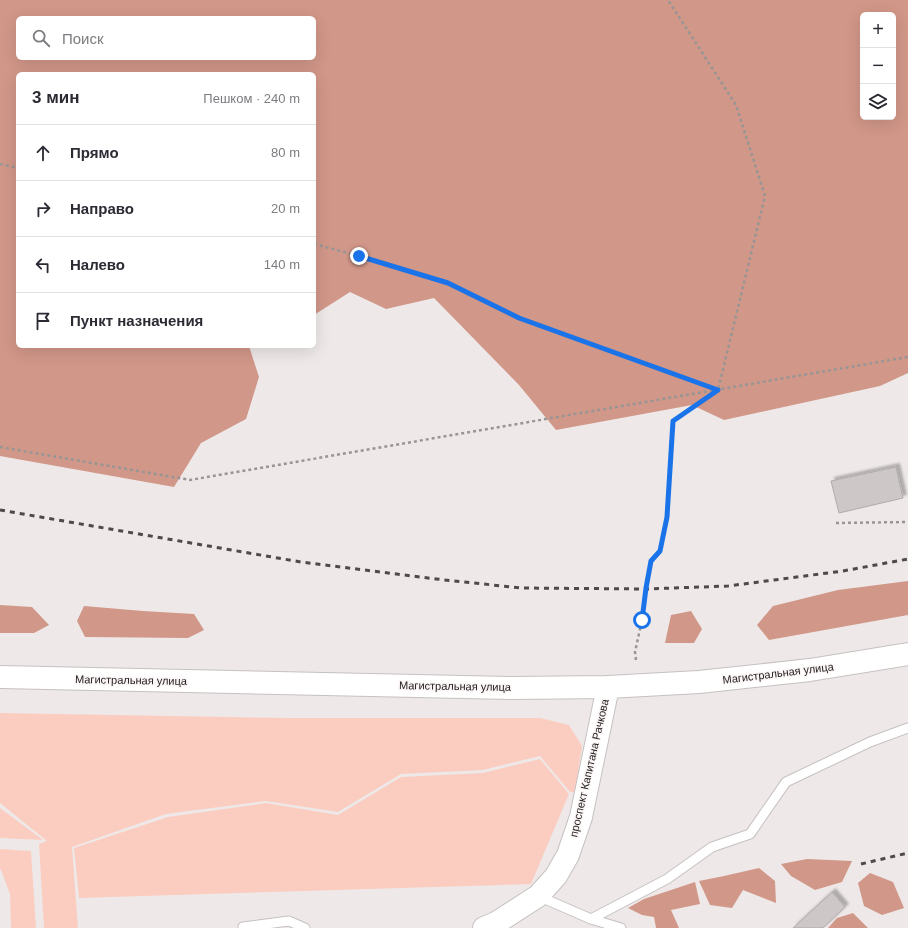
<!DOCTYPE html>
<html lang="ru">
<head>
<meta charset="utf-8">
<style>
  :root { --surface:#fff; --page:#f2f2f3; --text:#2b2b33; --muted:#7c7c81; --line:#e1e1e2 }
  body { margin:0; font-family:Arial,sans-serif; background:var(--page); color:var(--text) }
  .controls { position:absolute; right:12px; top:12px; display:grid; overflow:hidden; border-radius:6px; box-shadow:0 4px 16px #0002 }
  .controls button { width:36px; height:36px; display:grid; place-items:center; padding:0; border:0; border-bottom:1px solid var(--line); background:var(--surface); color:var(--text); font:20px sans-serif }
  .stop { position:absolute; width:12px; height:12px; margin:-9px; border:3px solid #1a73e8; border-radius:50%; background:#fff }
  .stop.end { background:#1a73e8; border-color:#fff; box-shadow:0 1px 4px #0008 }
  .list { margin:0; padding:0; list-style:none }
  h2 { display:flex; justify-content:space-between; align-items:center; height:52px; margin:0; padding:0 16px; font-size:17px }
  h2 small { font-size:13px; font-weight:400; color:var(--muted) }
  .list li { display:grid; grid-template-columns:26px 1fr auto; gap:12px; align-items:center; box-sizing:border-box; height:56px; padding:0 16px; border-top:1px solid var(--line) }
  .list b { display:block; font-size:15px; white-space:nowrap }
  .list em { font-size:13px; font-style:normal; color:var(--muted) }
  .icon { flex:none; width:22px; height:22px; fill:none; stroke:currentColor; stroke-width:2; stroke-linecap:round; stroke-linejoin:round }
  .map { position:relative; flex:none; width:908px; height:928px; overflow:hidden }
  .search { position:absolute; background:var(--surface); box-shadow:0 4px 16px #0002; left:16px; top:16px; width:300px; height:44px; display:flex; align-items:center; gap:10px; box-sizing:border-box; padding:0 14px; border-radius:6px; color:var(--muted); font-size:15px }
  .panel { position:absolute; background:var(--surface); box-shadow:0 4px 16px #0002; left:16px; top:72px; width:300px; height:276px; border-radius:6px }
  .map>svg:first-child { display:block }
  .green { fill:#fbcdc1 }
  .forest { fill:#d19788; fill-rule:evenodd }
  .building { fill:#cdc8c7; stroke:#afaba9; filter:url(#shadow) }
  .lines { fill:none; stroke-linecap:round; stroke-linejoin:round }
  .lane-casing { stroke:#c6c1c0; stroke-width:11 }
  .secondary-casing { stroke:#c6c1c0; stroke-width:24 }
  .path { stroke:#989594; stroke-width:2.5; stroke-dasharray:3 3; stroke-linecap:butt }
  .lane { stroke:#fff; stroke-width:9 }
  .secondary { stroke:#fff; stroke-width:22 }
  .rail { stroke:#4d4a49; stroke-width:3; stroke-dasharray:5 5; stroke-linecap:butt }
  .route { stroke:#1a73e8; stroke-width:5 }
  .labels { text-anchor:middle; dominant-baseline:central; stroke-width:3; stroke-linejoin:round; paint-order:stroke }
  .street-label { font-size:11px; fill:#232120; stroke:#fbf6f5 }
</style>
</head>
<body>
<div class="map">
<svg width="908" height="928" viewBox="0 0 908 928">
  <defs>
    <filter id="shadow"><feDropShadow dx="3.5" dy="-3.5" stdDeviation="1" flood-color="#0004"/></filter>
  </defs>
  <rect width="100%" height="100%" fill="#eee9e8"/>
  <g class="green">
    <polygon points="0,713 290,718 540,718 569,725 582,746 575,792 570,792 540,756 483,770 401,774 338,812 266,801 166,814 72,847 78,928 44,928 39,844 47,841 0,803"/>
    <polygon points="540,759 569,794 531,884 79,898 74,848 168,817 266,803 338,815 401,777 483,773"/>
    <polygon points="0,808 43,840 0,838"/>
    <polygon points="0,849 31,851 36,928 11,928 10,894 1,870 0,869"/>
  </g>
  <g class="forest">
    <path d="M 0,0 L 908,0 L 908,373 L 880,386 L 724,420 L 692,405 L 556,430 L 519,385 L 434,298 L 386,309 L 350,292 L 314,315 L 314,74 L 18,74 L 18,346 L 249,346 L 259,377 L 246,419 L 201,443 L 174,487 L 0,456 ZM 863,15 L 893,15 L 893,117 L 863,117 ZM 18,18 L 314,18 L 314,58 L 18,58 Z"/>
    <polygon points="908,581 908,615 769,640 757,625 773,606 838,590"/>
    <polygon points="0,605 32,607 49,625 34,633 0,633"/>
    <polygon points="84,606 143,611 194,614 204,630 188,638 85,637 77,621"/>
    <polygon points="691,611 702,629 694,643 665,643 671,615"/>
    <polygon points="807,859 852,861 842,882 815,890 791,876 781,864"/>
    <polygon points="759,868 775,881 776,903 743,890 732,908 710,905 699,881 724,876"/>
    <polygon points="870,873 893,882 904,908 882,915 864,906 858,883"/>
    <polygon points="695,882 700,904 671,910 679,928 656,928 654,917 642,915 628,908 644,899"/>
    <polygon points="853,913 868,928 828,928 837,918"/>
  </g>
  <g class="building">
    <polygon points="896,467 903,498 839,513 831,481"/>
    <polygon points="832,892 845,907 823,928 793,928"/>
  </g>
  <g class="lines">
    <defs>
      <g id="lane">
        <polyline points="538,896 591,919 621,928"/>
        <polyline points="591,919 667,879 712,847 750,834 786,782 870,742 908,728"/>
        <polyline points="243,928 243,927 289,921 305,928"/>
      </g>
      <g id="secondary">
        <polyline points="0,677 512,688 608,687 699,682 810,670 908,654"/>
        <polyline points="484,928 496,923 538,896 556,876 568,855 581,817 608,687"/>
      </g>
    </defs>
    <use href="#lane" class="lane-casing"/>
    <use href="#secondary" class="secondary-casing"/>
    <g class="path">
      <polyline points="0,164 18,168"/>
      <polyline points="314,244 359,256 448,283 519,318 718,390 765,196 736,105 668,0"/>
      <polyline points="0,447 190,480 908,357"/>
      <polyline points="836,523 908,522"/>
      <polyline points="636,660 635,652 642,620 646,589 651,561 660,551 667,517 673,421 716,391"/>
    </g>
    <use href="#lane" class="lane"/>
    <use href="#secondary" class="secondary"/>
    <g class="rail">
      <polyline points="0,510 301,562 436,579 521,588 646,589 728,586 843,571 908,559"/>
      <polyline points="861,864 908,853"/>
    </g>
  </g>
  <g class="lines">
    <polyline class="route" points="359,256 448,283 519,318 718,390 673,421 667,517 660,551 651,561 646,588 642,620"/>
  </g>
  <g class="labels">
    <g class="street-label">
      <text transform="translate(778 673) rotate(-7)">Магистральная улица</text>
      <text transform="translate(131 680) rotate(1)">Магистральная улица</text>
      <text transform="translate(455 686) rotate(1)">Магистральная улица</text>
      <text transform="translate(589 768) rotate(-77)">проспект Капитана Рачкова</text>
    </g>
  </g>
</svg>
<div class="controls">
<button>+</button>
<button>−</button>
<button><svg class="icon" aria-label="layers" viewBox="0 0 24 24"><path d="M12 4l9 5-9 5-9-5zM3 14l9 5 9-5"/></svg></button>
</div>
<div class="stop" style="left:642px;top:620px"></div>
<div class="stop end" style="left:359px;top:256px"></div>
<div class="search"><svg class="icon" aria-label="search" viewBox="0 0 24 24"><circle cx="10" cy="10" r="6"/><path d="M15 15l6 6"/></svg>Поиск</div>
<section class="panel">
<h2>3 мин<small>Пешком · 240 m</small></h2>
<ul class="list">
<li><svg class="icon" aria-label="ahead" viewBox="0 0 24 24"><path d="M12 20V5M6 11l6-6 6 6"/></svg><div><b>Прямо</b></div><em>80 m</em></li>
<li><svg class="icon" aria-label="right" viewBox="0 0 24 24"><path d="M7 20v-9h11M14 6l5 5-5 5"/></svg><div><b>Направо</b></div><em>20 m</em></li>
<li><svg class="icon" aria-label="left" viewBox="0 0 24 24"><path d="M17 20v-9H6M10 6l-5 5 5 5"/></svg><div><b>Налево</b></div><em>140 m</em></li>
<li><svg class="icon" aria-label="arrive" viewBox="0 0 24 24"><path d="M6 21V4h12l-3 4 3 4H6"/></svg><div><b>Пункт назначения</b></div></li>
</ul>
</section>
</div>
</body>
</html>
